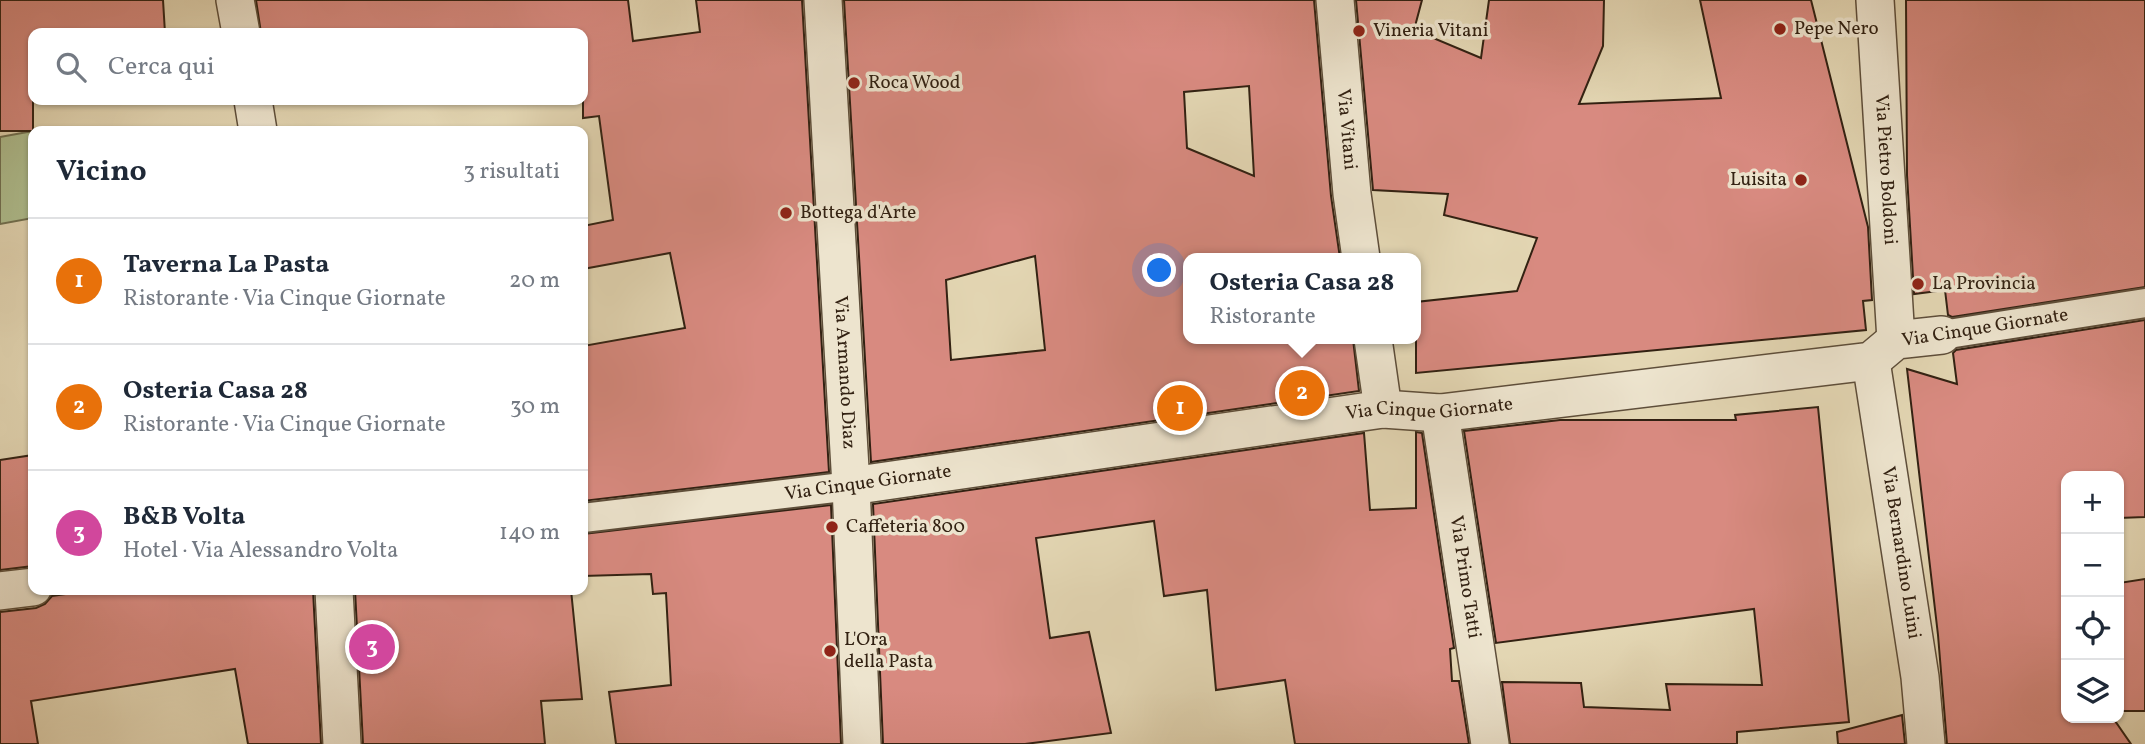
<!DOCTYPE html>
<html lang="it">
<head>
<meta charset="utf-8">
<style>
  :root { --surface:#fff; --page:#f2f2f3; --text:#1f2937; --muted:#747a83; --line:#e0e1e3; --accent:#8f2418 }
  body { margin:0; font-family:Vollkorn,serif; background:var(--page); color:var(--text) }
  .controls { position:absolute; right:21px; bottom:21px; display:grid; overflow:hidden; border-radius:14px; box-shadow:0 2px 5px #0004 }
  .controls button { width:63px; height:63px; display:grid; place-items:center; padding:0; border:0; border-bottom:2px solid var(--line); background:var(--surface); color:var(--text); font:35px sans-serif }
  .you { position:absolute; left:1160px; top:271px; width:24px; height:24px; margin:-18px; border:5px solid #fff; border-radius:50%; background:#1a73e8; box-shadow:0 0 0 10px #1a73e833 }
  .badge { display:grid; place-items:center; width:46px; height:46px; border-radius:50%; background:var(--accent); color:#fff; font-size:23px; font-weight:700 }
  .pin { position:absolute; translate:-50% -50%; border:4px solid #fff; box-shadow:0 2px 7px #0006 }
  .popup { position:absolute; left:1183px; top:253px; width:238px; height:91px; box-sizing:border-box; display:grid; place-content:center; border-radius:14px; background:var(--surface); filter:drop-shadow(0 2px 5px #0005); font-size:23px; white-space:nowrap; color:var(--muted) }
  .popup b { font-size:26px; color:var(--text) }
  .popup::after { content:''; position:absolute; left:50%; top:100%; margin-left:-14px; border:14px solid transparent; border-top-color:var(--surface) }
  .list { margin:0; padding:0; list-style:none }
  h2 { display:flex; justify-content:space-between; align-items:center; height:91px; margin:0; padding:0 28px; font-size:30px }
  h2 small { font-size:23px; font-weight:400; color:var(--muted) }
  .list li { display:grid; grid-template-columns:46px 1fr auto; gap:21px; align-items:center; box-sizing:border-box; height:126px; padding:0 28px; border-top:2px solid var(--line) }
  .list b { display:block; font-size:26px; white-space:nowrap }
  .list p { margin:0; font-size:23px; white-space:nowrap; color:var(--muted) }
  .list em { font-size:23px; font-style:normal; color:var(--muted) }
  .icon { flex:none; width:38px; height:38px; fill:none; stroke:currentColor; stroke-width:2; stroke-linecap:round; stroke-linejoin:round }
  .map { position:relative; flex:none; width:2145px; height:744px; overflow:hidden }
  .search { position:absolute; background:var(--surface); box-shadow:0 2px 5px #0004; left:28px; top:28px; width:560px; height:77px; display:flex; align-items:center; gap:18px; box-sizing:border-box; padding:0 24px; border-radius:14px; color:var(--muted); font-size:26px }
  .panel { position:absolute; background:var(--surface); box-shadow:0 2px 5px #0004; left:28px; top:126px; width:560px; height:469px; border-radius:14px }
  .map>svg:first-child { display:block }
  .pitch { fill:#afbf90; stroke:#707051; stroke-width:2 }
  .building { fill:#d88a80; stroke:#322112; stroke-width:2; fill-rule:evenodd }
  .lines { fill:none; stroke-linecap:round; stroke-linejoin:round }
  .pedestrian-casing { stroke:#5e4e3a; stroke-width:32 }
  .minor-casing { stroke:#5e4e3a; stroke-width:40 }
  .pedestrian { stroke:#ede4ce; stroke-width:28 }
  .minor { stroke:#ede4ce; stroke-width:37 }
  .poi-dot { fill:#8f2418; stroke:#ede4ce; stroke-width:2.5 }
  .labels { text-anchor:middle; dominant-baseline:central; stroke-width:7; stroke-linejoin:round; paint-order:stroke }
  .poi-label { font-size:19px; fill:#322112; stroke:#ede4ce; text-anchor:start }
  .street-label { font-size:19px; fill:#322112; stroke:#ede4ce }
</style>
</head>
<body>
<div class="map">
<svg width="2145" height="744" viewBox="0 0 2145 744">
  <rect width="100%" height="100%" fill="#e3d6b3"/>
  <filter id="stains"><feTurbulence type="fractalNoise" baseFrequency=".00286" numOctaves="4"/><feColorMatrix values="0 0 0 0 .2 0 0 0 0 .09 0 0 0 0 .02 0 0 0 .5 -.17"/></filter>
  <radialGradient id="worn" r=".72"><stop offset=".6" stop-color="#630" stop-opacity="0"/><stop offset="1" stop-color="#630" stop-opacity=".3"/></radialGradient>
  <polygon class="pitch" points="33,131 33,218 0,224 0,137"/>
  <g class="building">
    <polygon points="0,0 163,0 165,33 33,33 33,131 0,131"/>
    <polygon points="256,0 628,0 633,41 700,32 696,0 802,0 829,472 583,501 583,346 685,328 670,253 583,269 583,226 613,220 599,116 583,118 583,33 261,33"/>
    <path d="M 844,0 L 1314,0 L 1331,196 L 1340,258 L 1188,258 L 1188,339 L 1353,339 L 1359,391 L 871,462 ZM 1249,86 L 1254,176 L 1187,148 L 1184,92 ZM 1035,256 L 1045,350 L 951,360 L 946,280 Z"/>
    <polygon points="1356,0 1422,0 1414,30 1481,58 1489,0 1604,0 1603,46 1579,104 1721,98 1700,0 1811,0 1868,227 1872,300 1863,301 1866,330 1416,373 1416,302 1517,291 1537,238 1444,215 1448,194 1373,190"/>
    <polygon points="1906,0 2145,0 2145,287 1952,317 1948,315 1945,290 1914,294 1907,175"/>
    <polygon points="2145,320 2145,517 2119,518 2119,476 2066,476 2066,718 2113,718 2131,744 1947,744 1938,635 1907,369 1957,384 1953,353 1956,350"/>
    <polygon points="1818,407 1849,722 1737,732 1737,744 1510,744 1502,682 1581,683 1584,707 1670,710 1666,684 1762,685 1754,609 1496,643 1464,431 1560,420 1736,420 1735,415"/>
    <polygon points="1416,432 1422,433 1454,648 1450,649 1452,681 1459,681 1469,744 1295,744 1285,680 1216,690 1207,590 1164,596 1154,521 1036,538 1050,638 1089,632 1111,733 1025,744 883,744 873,504 1364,433 1370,510 1416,508"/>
    <polygon points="33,455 33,566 0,570 0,460"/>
    <polygon points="831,505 841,744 616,744 609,692 671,685 666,593 653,594 651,574 583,576 583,534"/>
    <polygon points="2145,579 2145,711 2119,711 2119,583"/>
    <polygon points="93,590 313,590 321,744 248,744 235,669 31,701 38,744 0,744 0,612 36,608 45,604 52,596"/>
    <polygon points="355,590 571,590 582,699 541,701 545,744 363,744"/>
    <polygon points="1902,715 1905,744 1838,744 1837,732"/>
  </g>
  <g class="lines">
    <defs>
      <g id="pedestrian">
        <polyline points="1942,335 2145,303"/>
        <polyline points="583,518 851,486"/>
      </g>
      <g id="minor">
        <polyline points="235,0 241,33"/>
        <path id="s1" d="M 823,0 L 851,486 L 862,744"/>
        <path id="s2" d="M 1335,0 L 1352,194 L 1361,258"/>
        <path id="s3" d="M 1875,0 L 1896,340"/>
        <polyline points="253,100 258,131"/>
        <polyline points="1373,339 1383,409"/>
        <path id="s4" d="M 1871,361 L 1920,677 L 1926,744"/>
        <path id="s5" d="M 1440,413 L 1490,744"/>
        <path id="s6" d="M 851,486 L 1383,409 L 1440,413 L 1871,361 L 1896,340 L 1942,335"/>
        <polyline points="334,590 342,744"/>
        <polyline points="0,591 33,587"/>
      </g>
    </defs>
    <use href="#pedestrian" class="pedestrian-casing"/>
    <use href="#minor" class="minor-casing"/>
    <use href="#pedestrian" class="pedestrian"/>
    <use href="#minor" class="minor"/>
  </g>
  <g class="poi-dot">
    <circle cx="1780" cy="29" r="7"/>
    <circle cx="1359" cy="31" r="7"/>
    <circle cx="854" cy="83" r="7"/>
    <circle cx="1801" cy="180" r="7"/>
    <circle cx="786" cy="213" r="7"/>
    <circle cx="1918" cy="284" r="7"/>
    <circle cx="832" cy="527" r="7"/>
    <circle cx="830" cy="651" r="7"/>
  </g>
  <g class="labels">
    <g class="poi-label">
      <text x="1794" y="29">Pepe Nero</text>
      <text x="1373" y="31">Vineria Vitani</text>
      <text x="868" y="83">Roca Wood</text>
      <text x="1787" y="180" text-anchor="end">Luisita</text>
      <text x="800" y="213">Bottega d'Arte</text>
      <text x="1932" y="284">La Provincia</text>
      <text x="846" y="527">Caffeteria 800</text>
      <text x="844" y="640">L'Ora<tspan x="844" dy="22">della Pasta</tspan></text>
    </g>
    <g class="street-label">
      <text stroke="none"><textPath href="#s2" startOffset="130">Via Vitani</textPath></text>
      <text stroke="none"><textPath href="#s3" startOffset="170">Via Pietro Boldoni</textPath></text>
      <text transform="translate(1985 328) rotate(-9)">Via Cinque Giornate</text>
      <text stroke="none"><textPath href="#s1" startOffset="373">Via Armando Diaz</textPath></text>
      <text stroke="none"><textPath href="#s6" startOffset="584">Via Cinque Giornate</textPath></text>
      <text transform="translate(868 483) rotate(-8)">Via Cinque Giornate</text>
      <text stroke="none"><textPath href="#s4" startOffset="194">Via Bernardino Luini</textPath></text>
      <text stroke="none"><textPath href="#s5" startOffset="166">Via Primo Tatti</textPath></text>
    </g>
  </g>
  <rect width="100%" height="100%" filter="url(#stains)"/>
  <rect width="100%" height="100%" fill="url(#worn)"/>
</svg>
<div class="controls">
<button>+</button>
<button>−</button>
<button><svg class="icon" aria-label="locate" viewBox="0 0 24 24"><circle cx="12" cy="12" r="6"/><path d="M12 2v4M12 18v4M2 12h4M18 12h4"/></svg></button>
<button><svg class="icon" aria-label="layers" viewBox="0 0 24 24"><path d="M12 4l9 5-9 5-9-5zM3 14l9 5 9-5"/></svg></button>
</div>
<div class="you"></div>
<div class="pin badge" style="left:1180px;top:408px;background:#e8710a">1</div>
<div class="pin badge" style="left:1302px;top:393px;background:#e8710a">2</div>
<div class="popup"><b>Osteria Casa 28</b>Ristorante</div>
<div class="pin badge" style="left:372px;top:647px;background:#d1479c">3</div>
<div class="search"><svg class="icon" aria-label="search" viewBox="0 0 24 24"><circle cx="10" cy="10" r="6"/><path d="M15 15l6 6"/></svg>Cerca qui</div>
<section class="panel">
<h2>Vicino<small>3 risultati</small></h2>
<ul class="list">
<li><span class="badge" style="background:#e8710a">1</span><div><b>Taverna La Pasta</b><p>Ristorante · Via Cinque Giornate</p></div><em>20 m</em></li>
<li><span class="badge" style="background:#e8710a">2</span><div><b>Osteria Casa 28</b><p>Ristorante · Via Cinque Giornate</p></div><em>30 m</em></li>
<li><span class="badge" style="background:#d1479c">3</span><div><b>B&amp;B Volta</b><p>Hotel · Via Alessandro Volta</p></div><em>140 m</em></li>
</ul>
</section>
</div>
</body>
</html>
